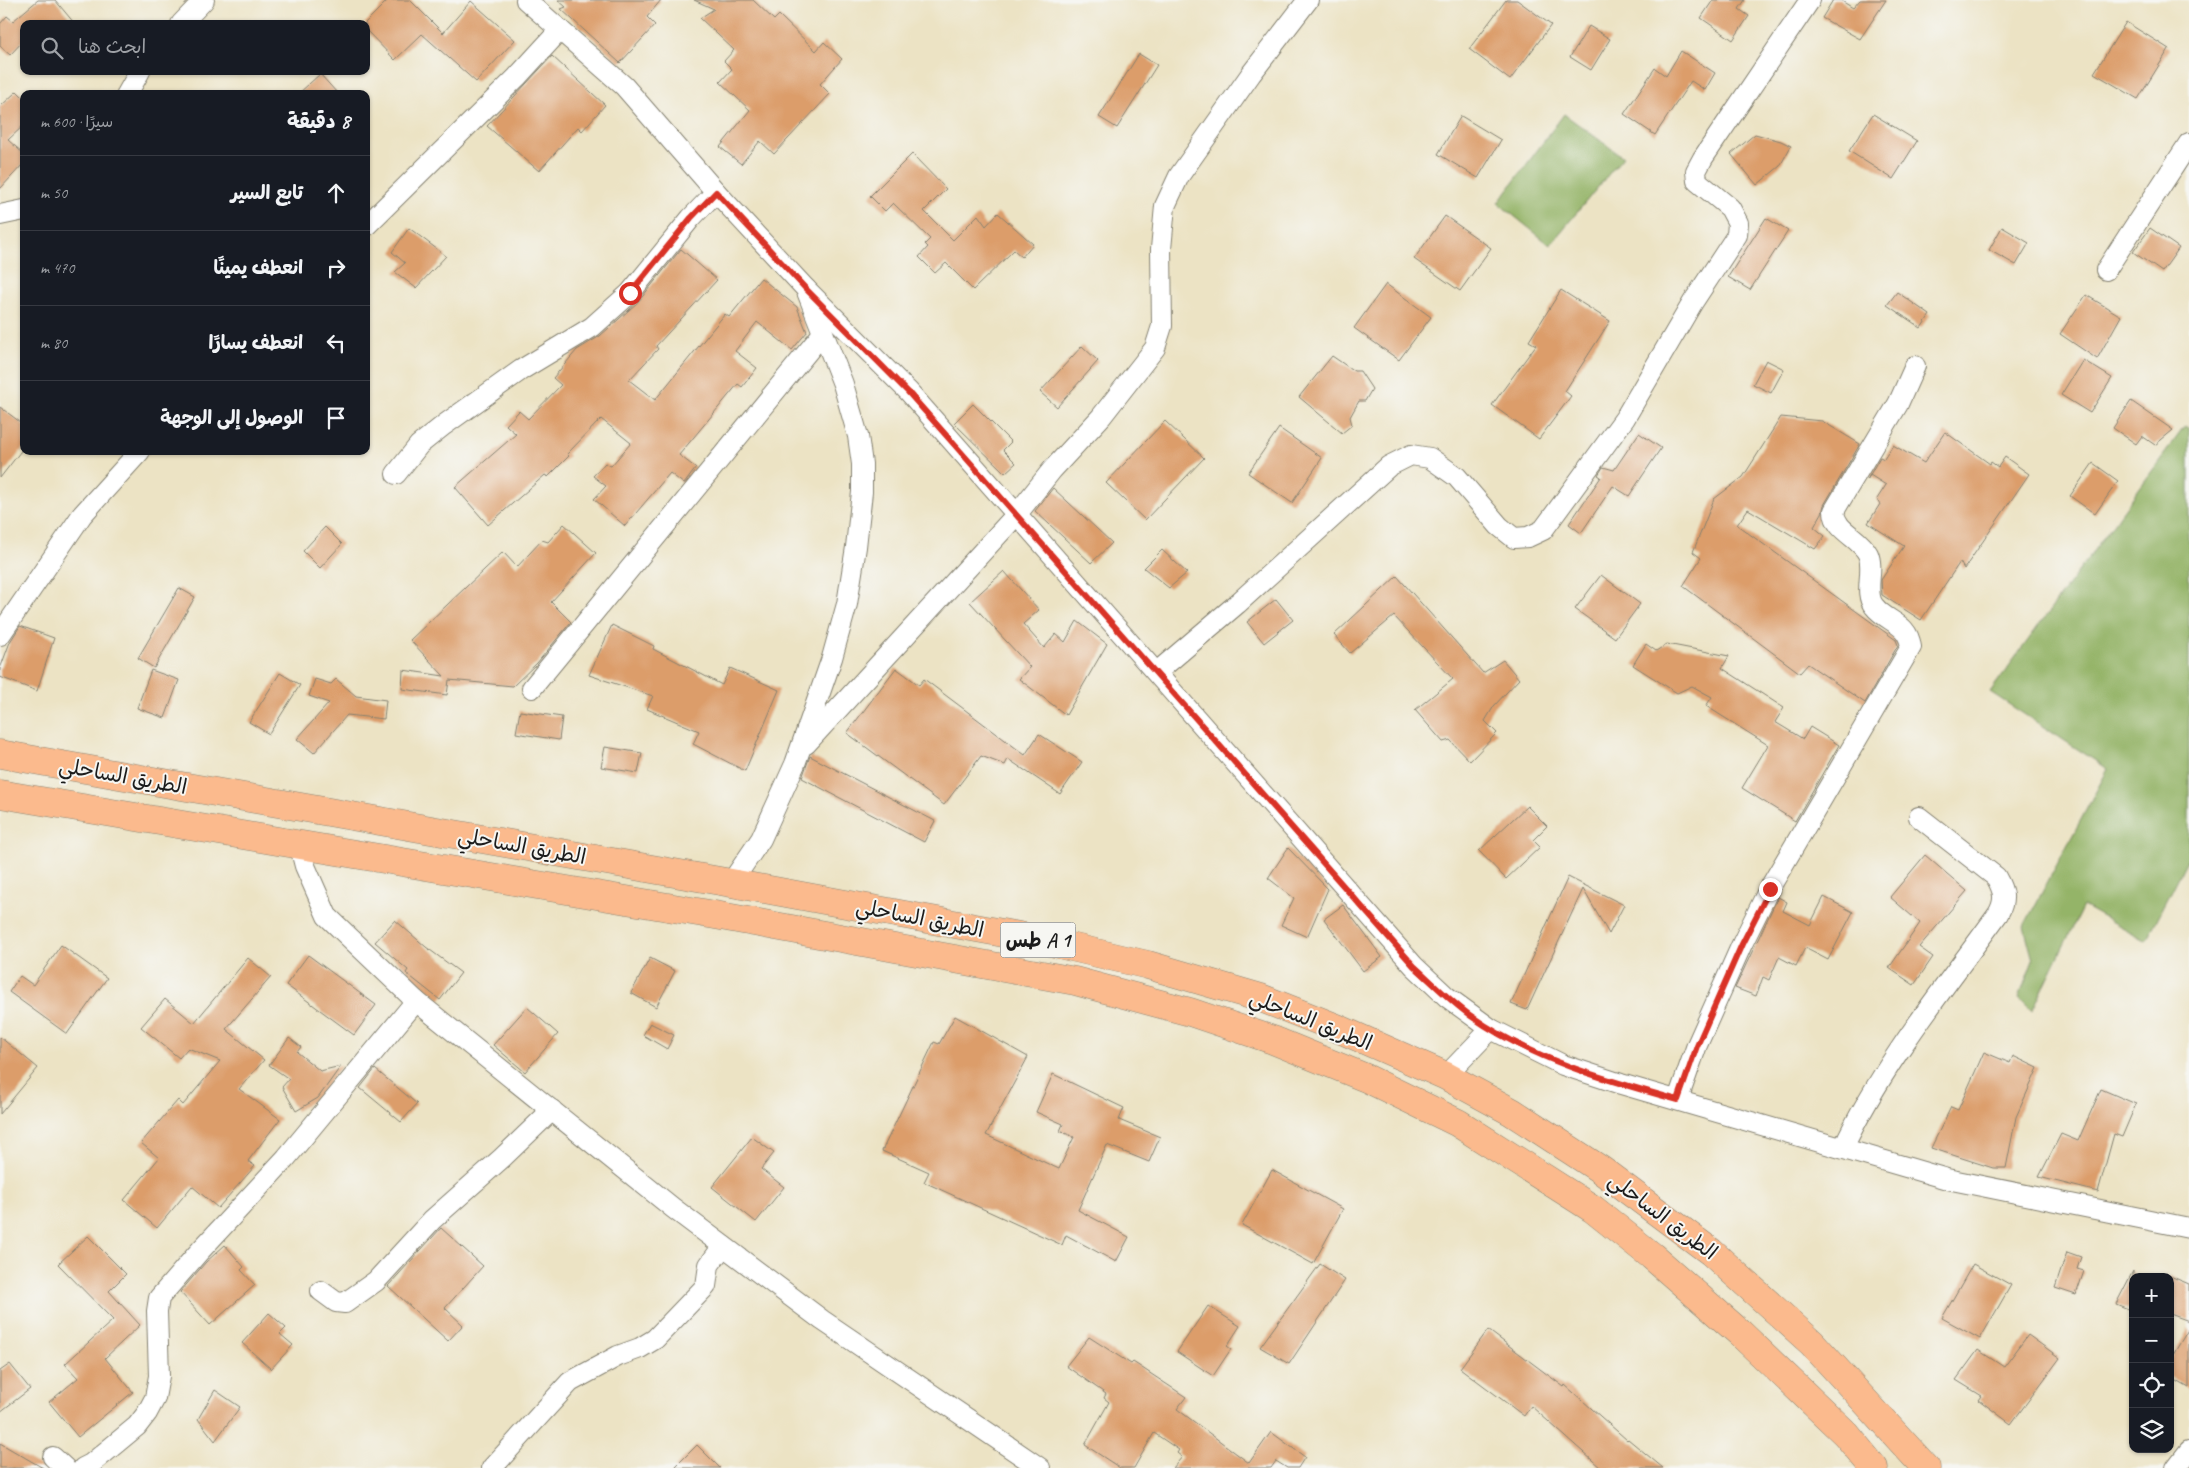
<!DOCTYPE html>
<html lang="ar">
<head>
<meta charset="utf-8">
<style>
  :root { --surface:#171b24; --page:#20242c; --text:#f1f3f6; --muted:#9ea1a6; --line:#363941 }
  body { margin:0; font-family:Caveat,"Playpen Sans Arabic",sans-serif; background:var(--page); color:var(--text); direction:rtl }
  .controls { position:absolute; right:15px; bottom:15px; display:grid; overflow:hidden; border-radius:10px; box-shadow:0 1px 4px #0004 }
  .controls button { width:45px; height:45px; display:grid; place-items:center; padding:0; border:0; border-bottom:1px solid var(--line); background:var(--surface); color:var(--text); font:25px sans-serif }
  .stop { position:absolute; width:15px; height:15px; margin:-11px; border:4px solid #d93025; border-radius:50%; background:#fff }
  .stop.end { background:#d93025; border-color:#fff; box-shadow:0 1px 5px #0008 }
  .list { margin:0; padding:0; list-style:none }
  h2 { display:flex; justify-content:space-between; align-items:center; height:65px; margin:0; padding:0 20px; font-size:21px }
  h2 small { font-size:16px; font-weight:400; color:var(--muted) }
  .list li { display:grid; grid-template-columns:32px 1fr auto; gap:15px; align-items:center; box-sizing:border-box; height:75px; padding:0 20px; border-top:1px solid var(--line) }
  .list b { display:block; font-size:19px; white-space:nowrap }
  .list em { font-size:16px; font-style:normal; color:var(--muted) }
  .icon { flex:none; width:28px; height:28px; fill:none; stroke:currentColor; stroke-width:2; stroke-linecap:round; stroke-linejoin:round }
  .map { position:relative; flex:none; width:2189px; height:1468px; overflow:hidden; direction:ltr }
  .search { position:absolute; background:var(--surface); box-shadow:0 1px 4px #0004; left:20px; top:20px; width:350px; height:55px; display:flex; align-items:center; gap:12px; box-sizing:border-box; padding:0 18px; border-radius:10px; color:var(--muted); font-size:19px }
  .panel { position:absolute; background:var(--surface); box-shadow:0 1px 4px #0004; left:20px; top:90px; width:350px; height:365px; border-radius:10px; direction:rtl }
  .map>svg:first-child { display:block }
  .forest { fill:#94b468; stroke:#586842 }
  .building { fill:#dc9d6a }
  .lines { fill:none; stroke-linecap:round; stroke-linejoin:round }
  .minor-casing { stroke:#848070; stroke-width:22 }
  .highway-casing { stroke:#848070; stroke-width:29 }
  .minor { stroke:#fff; stroke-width:20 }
  .highway { stroke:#fbba8d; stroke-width:28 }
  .route { stroke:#d93025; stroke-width:6 }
  .labels { text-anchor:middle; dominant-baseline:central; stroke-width:4; stroke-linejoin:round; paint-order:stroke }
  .shield { fill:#f6f6f2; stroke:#5d5d5c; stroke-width:1 }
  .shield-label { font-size:20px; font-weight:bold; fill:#1c1c1c }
  .street-label { font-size:21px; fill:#1c1c1c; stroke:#f6f6f2 }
</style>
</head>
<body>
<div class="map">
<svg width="2189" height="1468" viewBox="0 0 2189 1468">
  <rect width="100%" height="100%" fill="#f6f6f2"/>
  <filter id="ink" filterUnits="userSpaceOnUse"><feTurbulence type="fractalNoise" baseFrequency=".02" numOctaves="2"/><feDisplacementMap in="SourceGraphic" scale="10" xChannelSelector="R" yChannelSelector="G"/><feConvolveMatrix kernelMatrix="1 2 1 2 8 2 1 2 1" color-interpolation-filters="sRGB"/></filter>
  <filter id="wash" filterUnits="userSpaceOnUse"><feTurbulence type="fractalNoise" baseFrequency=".0096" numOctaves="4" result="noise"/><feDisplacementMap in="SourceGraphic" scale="20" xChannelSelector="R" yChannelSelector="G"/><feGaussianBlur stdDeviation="1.12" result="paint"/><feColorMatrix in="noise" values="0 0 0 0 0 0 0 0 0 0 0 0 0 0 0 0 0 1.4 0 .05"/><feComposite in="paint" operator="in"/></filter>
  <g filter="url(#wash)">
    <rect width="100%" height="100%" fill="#ece3c4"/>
    <g class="forest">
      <polygon points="1564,114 1623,157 1550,245 1498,203"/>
      <polygon points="2185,426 2189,429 2189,857 2146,941 2083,906 2032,1011 2019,998 2033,960 2024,926 2108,769 1990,692"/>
    </g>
    <g id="blocks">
      <g class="building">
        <polygon points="38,0 55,0 75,24 24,24 24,40 10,55 0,46 0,24 7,16 13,21"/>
        <polygon points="388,0 410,0 443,33 471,1 515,40 476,82 422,34 395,60 366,30 366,24 364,24"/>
        <polygon points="558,0 661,0 647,17 655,25 620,63 561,9 566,7"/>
        <polygon points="694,0 753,0 774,20 779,15 816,51 824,42 842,59 820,84 830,94 774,154 760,141 741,164 720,147 750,110 720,82 732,69 724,61 734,50 700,18 714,9"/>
        <polygon points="1506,0 1517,0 1551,25 1510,80 1469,49"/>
        <polygon points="1713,0 1745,0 1739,9 1749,16 1733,40 1701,18"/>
        <polygon points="1833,0 1840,0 1853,8 1860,0 1886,0 1860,39 1822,18"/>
        <polygon points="2126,22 2169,49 2138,99 2094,73"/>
        <polygon points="1589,26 1610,39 1591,70 1570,57"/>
        <polygon points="1681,51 1715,73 1705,90 1691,81 1655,135 1624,114 1655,68 1666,76"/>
        <polygon points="1139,54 1157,65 1117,128 1099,117"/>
        <polygon points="552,56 605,105 582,131 578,127 539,171 487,126"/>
        <polygon points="320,74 338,94 298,94"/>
        <polygon points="17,91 24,98 24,125 8,140 24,154 24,163 0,189 0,107"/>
        <polygon points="1873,114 1917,141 1893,179 1849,151"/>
        <polygon points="1461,116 1501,140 1478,178 1438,154"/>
        <polygon points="1755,134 1781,141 1791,146 1780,166 1757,185 1731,154"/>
        <polygon points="912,154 946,189 924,211 953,240 978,215 986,226 998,213 1033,244 1022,257 1014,250 973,290 946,263 935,273 919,257 928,247 925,244 930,239 893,203 885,211 870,196"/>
        <polygon points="1445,216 1491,248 1460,291 1414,259"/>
        <polygon points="1766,218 1788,231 1750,290 1728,277"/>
        <polygon points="2002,227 2029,243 2016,265 1989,250"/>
        <polygon points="409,228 446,256 416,288 395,272 405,263 392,252"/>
        <polygon points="2150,228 2179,248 2162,272 2133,252"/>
        <polygon points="681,249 717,280 656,346 658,349 629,380 655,400 725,314 729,317 761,278 797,307 807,332 792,350 757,322 735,351 757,368 742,387 738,384 679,455 696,468 684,484 670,473 625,526 594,499 606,486 593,476 605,463 611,466 631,443 601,419 567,454 569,456 548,477 545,475 488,525 455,487 516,434 506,425 519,411 528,419 561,385 553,378 577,350 600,336 638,302"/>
        <polygon points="1386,284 1431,317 1399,360 1354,328"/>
        <polygon points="1561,290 1610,321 1565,391 1571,396 1539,439 1492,405 1536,345 1529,341"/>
        <polygon points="1897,292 1930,315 1921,328 1887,305"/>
        <polygon points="2086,295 2121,316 2097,359 2060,334"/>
        <polygon points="1082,346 1098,361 1057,407 1040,392"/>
        <polygon points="1332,356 1354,371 1360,371 1372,389 1365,401 1359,401 1350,417 1352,425 1342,433 1299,397"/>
        <polygon points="1766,360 1784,369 1771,393 1753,384"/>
        <polygon points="2083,360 2112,378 2090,413 2061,395"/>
        <polygon points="2131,401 2173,430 2155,445 2142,436 2136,444 2113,428"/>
        <polygon points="973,404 1011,442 1003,450 1016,463 1005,473 954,423"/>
        <polygon points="0,407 24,425 24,447 0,478"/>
        <polygon points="1781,417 1822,421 1860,444 1824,505 1822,513 1814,527 1825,536 1815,549 1748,509 1737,525 1896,640 1898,645 1865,703 1808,664 1800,673 1683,586 1701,558 1693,552 1714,499 1743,477"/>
        <polygon points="1165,421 1204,458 1145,520 1106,483"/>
        <polygon points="1279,428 1322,458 1292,503 1248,473"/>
        <polygon points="1945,432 1990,464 1991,462 1998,467 2005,457 2029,474 1964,569 1960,562 1921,620 1882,595 1881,580 1904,546 1868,523 1880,504 1877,499 1886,485 1870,475 1867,480 1880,457 1884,459 1893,445 1924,463"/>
        <polygon points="1639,433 1661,448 1629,496 1613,486 1581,533 1569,524 1601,477 1598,475 1603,467 1614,470"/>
        <polygon points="2093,463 2118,481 2095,514 2070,496"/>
        <polygon points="1053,488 1112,543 1091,563 1035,511"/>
        <polygon points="564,524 596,553 551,602 571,622 537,663 513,686 449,680 447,695 402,689 403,670 444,676 410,640 503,552 517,567 542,540 548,542"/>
        <polygon points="325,527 342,544 320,568 303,551"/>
        <polygon points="1162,550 1187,573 1169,588 1144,568"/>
        <polygon points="1004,571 1039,610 1023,624 1044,648 1056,634 1065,642 1077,621 1107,644 1066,715 1019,679 1030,667 970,602"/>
        <polygon points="1601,575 1640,604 1615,638 1575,609"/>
        <polygon points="1397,576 1483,673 1503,660 1519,679 1494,706 1485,721 1497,733 1470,761 1450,740 1443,742 1415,710 1453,679 1394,616 1350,653 1334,635"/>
        <polygon points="179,588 195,597 154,668 138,658"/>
        <polygon points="1276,599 1293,620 1264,643 1247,622"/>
        <polygon points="612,625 654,646 653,649 722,685 730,668 779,690 745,771 693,744 699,731 647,709 653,696 589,675"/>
        <polygon points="20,626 54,638 37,691 0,677 0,669 10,642"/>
        <polygon points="1646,644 1656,651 1667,644 1729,656 1722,668 1784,708 1775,722 1803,739 1810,727 1839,745 1795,821 1742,788 1768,745 1706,706 1712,697 1692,686 1677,693 1633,665"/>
        <polygon points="896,668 919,685 924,679 1025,755 1039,734 1082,762 1060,794 1008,759 1005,765 981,756 944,805 847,733"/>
        <polygon points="151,670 179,680 165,718 137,708"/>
        <polygon points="280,673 300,685 269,734 249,722"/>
        <polygon points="315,679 331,684 336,679 356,696 386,700 384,719 347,715 314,753 297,739 329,703 309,696"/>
        <polygon points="520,711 562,717 559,740 516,733"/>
        <polygon points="605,747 642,753 638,773 601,767"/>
        <polygon points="810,756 935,821 924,842 802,778"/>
        <polygon points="1527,806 1547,826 1533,840 1540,847 1506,879 1479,851"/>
        <polygon points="1288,848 1328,889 1307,937 1281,925 1294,898 1268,878"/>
        <polygon points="1925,855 1967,891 1919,947 1933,957 1914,985 1889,968 1920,923 1890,897"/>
        <polygon points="1568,877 1624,905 1609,934 1583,889 1527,1010 1511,1004"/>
        <polygon points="1778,897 1787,902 1783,911 1810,925 1824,897 1853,912 1828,960 1805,948 1796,966 1779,957 1769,980 1763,977 1756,996 1735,988"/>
        <polygon points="1343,905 1382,957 1363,971 1324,919"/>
        <polygon points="395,920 426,947 461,973 440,1000 406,973 408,970 375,942"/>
        <polygon points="61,945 107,978 67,1034 9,992 20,976 33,985"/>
        <polygon points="308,955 376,1005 354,1035 286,985"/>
        <polygon points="248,958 271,977 226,1029 264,1060 239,1089 280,1119 248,1161 255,1166 218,1208 192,1186 157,1228 124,1200 159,1158 141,1143 178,1100 183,1105 220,1061 188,1048 179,1058 141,1027 165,999 194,1023"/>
        <polygon points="650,958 675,971 656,1007 631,993"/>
        <polygon points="527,1007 558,1034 525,1072 493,1045"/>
        <polygon points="955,1016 1028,1057 986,1135 1059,1169 1074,1137 1060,1131 1063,1124 1036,1112 1053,1074 1124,1108 1119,1120 1160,1137 1149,1162 1107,1145 1078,1210 1129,1237 1116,1262 1066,1235 1062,1245 924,1182 929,1172 882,1151 934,1042 939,1044"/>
        <polygon points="650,1023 674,1035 667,1049 643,1035"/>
        <polygon points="0,1037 38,1068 0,1114"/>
        <polygon points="289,1038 301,1047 297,1052 320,1071 341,1066 318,1098 296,1111 282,1087 289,1079 269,1065"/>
        <polygon points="1984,1052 2010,1063 2013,1056 2038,1068 2016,1117 2006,1168 1993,1168 1931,1148 1951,1107 1958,1110"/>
        <polygon points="375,1069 417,1104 401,1122 360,1088"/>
        <polygon points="2101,1089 2136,1104 2122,1137 2114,1134 2098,1192 2039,1177 2061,1134 2078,1141"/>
        <polygon points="752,1137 774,1153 761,1169 784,1187 756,1222 712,1187"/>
        <polygon points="1272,1170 1343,1209 1313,1264 1242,1225"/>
        <polygon points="441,1228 483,1266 445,1308 463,1325 448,1341 388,1286"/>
        <polygon points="88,1236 126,1274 109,1291 140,1325 105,1358 133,1392 78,1437 49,1402 78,1378 65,1364 113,1320 58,1264"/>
        <polygon points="225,1245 244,1267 241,1270 255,1285 210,1325 180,1292 206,1262"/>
        <polygon points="2067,1252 2081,1257 2077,1269 2084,1271 2076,1295 2055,1288"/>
        <polygon points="1320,1264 1345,1280 1289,1364 1260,1347"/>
        <polygon points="1973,1264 2011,1285 1980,1339 1942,1318"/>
        <polygon points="2133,1271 2133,1311 2116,1304"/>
        <polygon points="2170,1276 2189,1284 2189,1321 2170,1314"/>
        <polygon points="1208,1306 1240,1326 1227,1346 1231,1349 1213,1376 1177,1352"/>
        <polygon points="269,1313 286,1328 280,1334 293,1345 271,1369 242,1343"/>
        <polygon points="2189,1328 2189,1388 2170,1377 2170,1360"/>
        <polygon points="1488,1330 1564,1387 1565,1385 1627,1440 1628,1439 1663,1468 1601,1468 1531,1406 1524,1416 1460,1368"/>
        <polygon points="2028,1335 2060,1358 2011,1424 1979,1400 1982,1396 1956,1380 1978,1350 2004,1367"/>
        <polygon points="1089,1337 1131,1364 1133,1362 1186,1397 1177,1409 1249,1463 1271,1432 1305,1457 1298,1468 1287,1468 1276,1461 1271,1468 1173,1468 1182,1457 1177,1453 1179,1450 1154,1433 1134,1468 1120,1468 1085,1445 1109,1402 1104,1398 1106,1394 1066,1366"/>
        <polygon points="10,1364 30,1389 0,1412 0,1371"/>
        <polygon points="215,1390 240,1407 215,1441 198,1419"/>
        <polygon points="0,1443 43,1468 0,1468"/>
        <polygon points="697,1445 720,1468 674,1468"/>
      </g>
    </g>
  </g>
  <g filter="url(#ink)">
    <use href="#blocks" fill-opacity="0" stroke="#848070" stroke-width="1"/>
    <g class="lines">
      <defs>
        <g id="minor">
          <polyline points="526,0 624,86 716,192 806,289 843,384 858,436 862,464 862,492 856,547 847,604 832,658 795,764 761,839 731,883"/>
          <polyline points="181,24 204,0"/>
          <polyline points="127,94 140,71"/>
          <polyline points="0,215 24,210"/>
          <polyline points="366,226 517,77 560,30"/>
          <polyline points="2106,270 2189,143"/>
          <polyline points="806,289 909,392 1414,966 1447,997 1491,1029 1563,1065 1621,1084 1947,1179 2189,1228"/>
          <polyline points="396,474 419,445 444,425 521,370 592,327 630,293 691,218 716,192"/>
          <polyline points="0,635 82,515 140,451"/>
          <polyline points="1157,672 1237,604 1389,466 1411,455 1430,458 1457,477 1499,526 1514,538 1528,537 1543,530 1625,418 1693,302 1737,235 1738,223 1730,208 1697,181 1696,171 1703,158 1810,0"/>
          <polyline points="532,688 823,333"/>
          <polyline points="806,744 1017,514 1052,470 1101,417 1155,348 1162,326 1161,249 1165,206 1179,176 1251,74 1308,0"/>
          <polyline points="299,843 305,866 327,916 416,1001 673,1208 822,1320 1040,1468"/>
          <polyline points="1446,1076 1491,1029"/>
          <path d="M 1678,1099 L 1697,1045 L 1742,944 L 1769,889 L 1911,647 C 1908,622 1887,623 1874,606 C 1863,593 1875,570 1868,554 C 1859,536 1835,532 1834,511 L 1898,404 L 1915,366"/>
          <path d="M 1843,1148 C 1883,1063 1943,990 1998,914 C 2006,900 2004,891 1996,877 L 1919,817"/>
          <polyline points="321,1291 336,1302 345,1303 376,1281 432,1220 502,1158 552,1110"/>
          <polyline points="53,1457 65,1468"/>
          <polyline points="83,1468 91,1464 137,1426 147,1413 155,1398 159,1376 157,1311 159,1298 198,1253 286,1158 416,1001"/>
          <polyline points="492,1468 570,1382 618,1356 640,1348 655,1339 706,1286 709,1265 723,1246"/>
          <polyline points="2176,1468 2189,1451"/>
        </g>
        <g id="highway">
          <polyline points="0,754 731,883 1041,940 1148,965 1261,998 1337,1028 1446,1076 1512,1112 1601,1170 1711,1252 1812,1343 1926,1468"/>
          <polyline points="0,794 715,915 1075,981 1190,1012 1273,1040 1366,1078 1458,1123 1593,1209 1652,1256 1740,1333 1846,1434 1874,1468"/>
        </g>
      </defs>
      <use href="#minor" class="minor-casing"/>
      <use href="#highway" class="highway-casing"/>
      <use href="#minor" class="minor"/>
      <use href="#highway" class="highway"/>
    </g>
  </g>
  <g class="lines" filter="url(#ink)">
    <path class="route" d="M 630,293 L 691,218 L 716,192 L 806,289 L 908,392 L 1414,966 C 1433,983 1450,1001 1471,1016 C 1533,1060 1606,1080 1678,1100 L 1697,1046 L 1742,944 L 1770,889"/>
  </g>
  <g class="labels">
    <rect class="shield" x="1000.5" y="922.5" width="75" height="35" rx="4"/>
    <g class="shield-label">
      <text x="1038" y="940">طس A 1</text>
    </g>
    <g class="street-label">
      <text transform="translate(123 776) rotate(10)">الطريق الساحلي</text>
      <text transform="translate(522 846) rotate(10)">الطريق الساحلي</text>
      <text transform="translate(920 918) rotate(11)">الطريق الساحلي</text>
      <text transform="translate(1311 1020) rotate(22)">الطريق الساحلي</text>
      <text transform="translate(1663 1216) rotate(37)">الطريق الساحلي</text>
    </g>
  </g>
</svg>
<div class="controls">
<button>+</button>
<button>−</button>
<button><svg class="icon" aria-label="locate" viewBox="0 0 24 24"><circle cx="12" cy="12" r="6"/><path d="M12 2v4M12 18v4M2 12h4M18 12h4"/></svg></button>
<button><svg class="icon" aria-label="layers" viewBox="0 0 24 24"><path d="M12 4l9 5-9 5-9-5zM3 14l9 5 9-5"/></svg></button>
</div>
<div class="stop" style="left:630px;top:293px"></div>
<div class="stop end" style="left:1770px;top:889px"></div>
<div class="search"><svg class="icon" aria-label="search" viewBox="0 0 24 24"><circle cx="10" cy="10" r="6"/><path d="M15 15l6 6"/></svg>ابحث هنا</div>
<section class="panel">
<h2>8 دقيقة<small>سيرًا · 600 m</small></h2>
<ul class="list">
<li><svg class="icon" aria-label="ahead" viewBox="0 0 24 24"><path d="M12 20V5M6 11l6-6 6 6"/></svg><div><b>تابع السير</b></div><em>50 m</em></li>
<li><svg class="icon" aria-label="right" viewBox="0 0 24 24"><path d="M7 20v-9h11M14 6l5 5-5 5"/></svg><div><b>انعطف يمينًا</b></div><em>470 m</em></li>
<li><svg class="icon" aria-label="left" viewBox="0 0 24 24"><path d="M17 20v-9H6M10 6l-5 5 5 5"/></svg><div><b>انعطف يسارًا</b></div><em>80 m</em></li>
<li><svg class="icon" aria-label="arrive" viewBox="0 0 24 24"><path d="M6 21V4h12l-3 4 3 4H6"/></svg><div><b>الوصول إلى الوجهة</b></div></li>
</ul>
</section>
</div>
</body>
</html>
